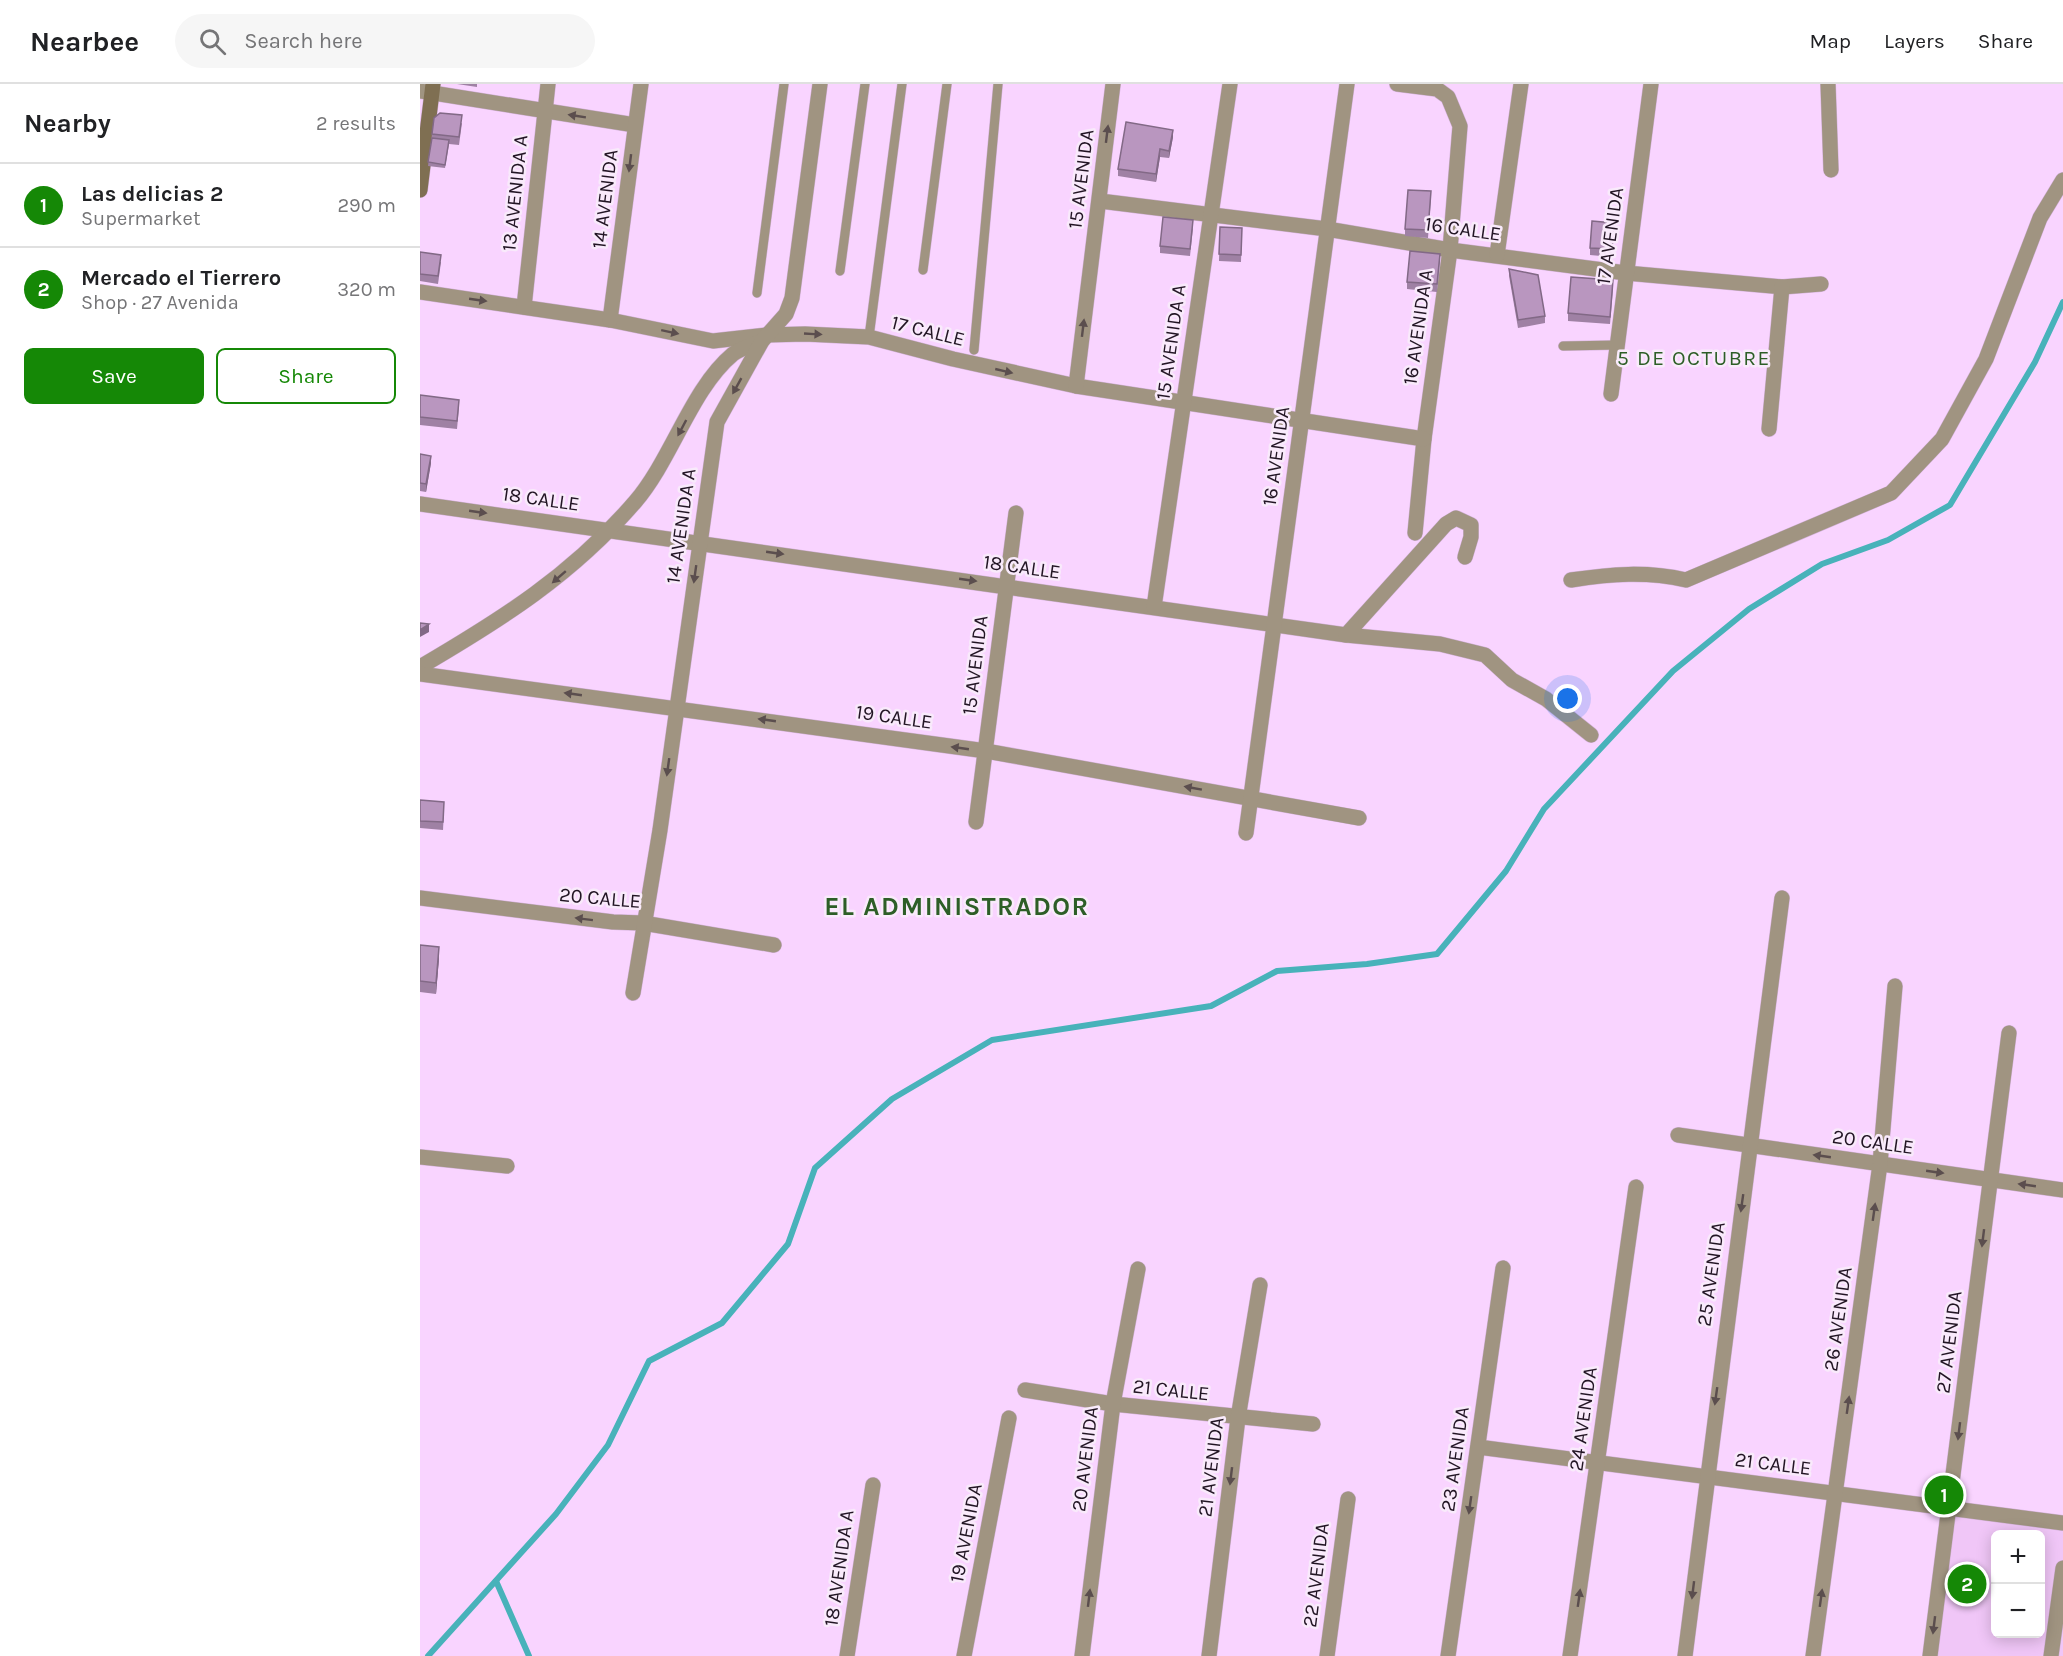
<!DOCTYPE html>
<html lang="en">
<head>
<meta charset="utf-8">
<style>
  :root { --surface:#fff; --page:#f6f6f6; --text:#202124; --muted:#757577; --line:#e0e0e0; --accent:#158806 }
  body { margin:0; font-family:Karla,sans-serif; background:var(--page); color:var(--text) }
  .controls { position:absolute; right:18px; bottom:18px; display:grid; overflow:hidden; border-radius:9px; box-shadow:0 3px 15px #0003 }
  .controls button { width:54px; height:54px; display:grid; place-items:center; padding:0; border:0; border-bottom:2px solid var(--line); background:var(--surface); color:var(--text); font:30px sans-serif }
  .you { position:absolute; left:1148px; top:615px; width:21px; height:21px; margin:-15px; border:4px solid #fff; border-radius:50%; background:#1a73e8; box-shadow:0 0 0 9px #1a73e833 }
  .badge { display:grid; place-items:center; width:39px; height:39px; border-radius:50%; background:var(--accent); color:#fff; font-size:20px; font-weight:700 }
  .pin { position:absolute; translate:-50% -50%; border:3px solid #fff; box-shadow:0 2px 6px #0006 }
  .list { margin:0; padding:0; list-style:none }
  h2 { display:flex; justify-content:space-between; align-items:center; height:78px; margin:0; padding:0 24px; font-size:26px }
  h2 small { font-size:20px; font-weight:400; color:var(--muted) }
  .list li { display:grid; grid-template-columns:39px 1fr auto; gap:18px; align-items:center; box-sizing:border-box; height:84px; padding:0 24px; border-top:2px solid var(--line) }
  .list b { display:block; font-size:22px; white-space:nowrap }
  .list p { margin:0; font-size:20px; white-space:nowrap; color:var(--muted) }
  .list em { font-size:20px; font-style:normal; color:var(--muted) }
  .actions { display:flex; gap:12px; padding:18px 24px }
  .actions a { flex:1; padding:14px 0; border:2px solid var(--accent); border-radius:9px; text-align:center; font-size:21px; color:var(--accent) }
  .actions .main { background:var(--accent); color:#fff }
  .icon { flex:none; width:33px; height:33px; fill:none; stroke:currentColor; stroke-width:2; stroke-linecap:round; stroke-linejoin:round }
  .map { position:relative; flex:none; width:1643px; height:1572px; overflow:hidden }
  header { display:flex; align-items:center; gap:36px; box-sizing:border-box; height:84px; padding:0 30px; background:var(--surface); border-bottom:2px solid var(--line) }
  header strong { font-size:28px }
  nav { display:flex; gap:33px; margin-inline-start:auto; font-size:21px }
  .search { width:420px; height:54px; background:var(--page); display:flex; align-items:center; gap:15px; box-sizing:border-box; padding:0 21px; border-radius:33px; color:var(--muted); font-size:22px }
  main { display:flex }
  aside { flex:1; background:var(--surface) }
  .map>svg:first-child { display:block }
  .built { fill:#f0c6f7; fill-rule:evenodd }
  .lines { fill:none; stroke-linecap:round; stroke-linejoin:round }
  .stream { stroke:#48b2ba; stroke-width:6 }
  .lane-casing { stroke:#d2b2d8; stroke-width:10 }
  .street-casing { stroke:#d2b2d8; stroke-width:16 }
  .secondary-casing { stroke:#d2b2d8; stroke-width:16 }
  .lane { stroke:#a09481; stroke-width:9 }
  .street { stroke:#a09481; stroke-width:15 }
  .secondary { stroke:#7f6f52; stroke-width:15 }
  .wall { fill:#9f81a4 }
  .shaded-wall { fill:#826986 }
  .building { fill:#b996bf; stroke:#826986; stroke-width:1.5 }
  .oneway { fill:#5b4e4e }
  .labels { text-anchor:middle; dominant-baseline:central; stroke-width:5; stroke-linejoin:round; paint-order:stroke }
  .street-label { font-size:20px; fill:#221524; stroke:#f9eafb }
  .neighbourhood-label { font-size:21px; letter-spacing:1.5px; fill:#2d5e27; stroke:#f9eafb }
  .district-label { font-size:26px; font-weight:bold; letter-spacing:1.5px; fill:#2d5e27; stroke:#f9eafb }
</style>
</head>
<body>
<header>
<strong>Nearbee</strong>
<div class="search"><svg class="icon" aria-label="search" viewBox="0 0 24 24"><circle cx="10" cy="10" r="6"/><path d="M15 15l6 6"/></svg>Search here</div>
<nav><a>Map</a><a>Layers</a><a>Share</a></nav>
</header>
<main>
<aside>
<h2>Nearby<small>2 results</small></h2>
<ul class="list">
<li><span class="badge">1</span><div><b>Las delicias 2</b><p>Supermarket</p></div><em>290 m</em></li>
<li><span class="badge">2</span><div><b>Mercado el Tierrero</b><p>Shop · 27 Avenida</p></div><em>320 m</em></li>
</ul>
<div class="actions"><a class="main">Save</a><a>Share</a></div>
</aside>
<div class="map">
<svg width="1643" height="1572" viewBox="0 0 1643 1572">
  <rect width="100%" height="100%" fill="#f9d4ff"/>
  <path class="built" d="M 1529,1424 L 1643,1439 L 1643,1572 L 1510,1572 ZM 1576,1450 L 1620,1450 L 1620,1550 L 1576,1550 Z"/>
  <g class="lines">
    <g class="stream">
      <polyline points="76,1497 109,1572"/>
      <polyline points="8,1572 136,1430 188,1361 229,1277 302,1239 368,1160 395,1084 472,1015 572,956 791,922 857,887 947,880 1017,870 1086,787 1124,725 1253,587 1329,525 1402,480 1468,456 1530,421 1615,278 1643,218"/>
    </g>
    <defs>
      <g id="lane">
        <polyline points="503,186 527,0"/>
        <polyline points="420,187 445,0"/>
        <polyline points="337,209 364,0"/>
        <polyline points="449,253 482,0"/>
        <polyline points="1143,262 1197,261"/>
        <polyline points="554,266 578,0"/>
      </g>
      <g id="street">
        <polyline points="977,0 1017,5 1028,13 1040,42 1030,166 1004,355 995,449"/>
        <polyline points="1408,0 1411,86"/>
        <polyline points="0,7 215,41"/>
        <polyline points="680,117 907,145 1030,166 1206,189 1362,203 1401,200"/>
        <polyline points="1077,171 1101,0"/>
        <polyline points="0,208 190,236 293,257 346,251 385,250 449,253 533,275 656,302 1004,355"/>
        <polyline points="104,223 128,0"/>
        <polyline points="190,236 221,0"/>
        <polyline points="656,302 693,0"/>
        <polyline points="1191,310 1231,0"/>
        <polyline points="1349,345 1362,203"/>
        <polyline points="0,420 926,551 1020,560 1065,571 1092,596 1126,615 1171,651"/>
        <path d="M 1151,496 C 1191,490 1226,487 1266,496 L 1471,409 L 1522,355 L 1566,275 L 1620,134 L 1643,96"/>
        <polyline points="734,523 810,0"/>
        <polyline points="926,551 1026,440 1036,434 1051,441 1051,453 1045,473"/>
        <path d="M 0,583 C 82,535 152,491 215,418 C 252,375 271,305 313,270 C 321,264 333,261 342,257"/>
        <polyline points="0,590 566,667 939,734"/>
        <polyline points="556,738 596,429"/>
        <polyline points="826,749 927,0"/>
        <polyline points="0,814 193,838 223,839 354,861"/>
        <polyline points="213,909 240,746 297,338 342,257 366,230 372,214 400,0"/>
        <polyline points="1258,1051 1643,1106"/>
        <polyline points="0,1073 87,1082"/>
        <polyline points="605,1306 693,1320 893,1340"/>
        <polyline points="1058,1363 1643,1439"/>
        <polyline points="427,1572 453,1401"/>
        <polyline points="544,1572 589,1334"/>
        <polyline points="662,1572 693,1320 718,1185"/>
        <polyline points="789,1572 818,1334 840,1201"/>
        <polyline points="907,1572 928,1415"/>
        <polyline points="1028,1572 1083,1184"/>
        <polyline points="1150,1572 1216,1103"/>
        <polyline points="1265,1572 1362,814"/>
        <polyline points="1393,1572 1460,1080 1475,902"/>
        <polyline points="1510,1572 1589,949"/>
        <polyline points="1631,1572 1643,1484"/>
      </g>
      <polyline id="secondary" points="0,106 13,0"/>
    </defs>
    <use href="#lane" class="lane-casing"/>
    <use href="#street" class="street-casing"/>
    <use href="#secondary" class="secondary-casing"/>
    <use href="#lane" class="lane"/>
    <use href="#street" class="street"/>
    <use href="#secondary" class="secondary"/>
  </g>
  <g class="wall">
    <polygon points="37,0 57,0 57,3"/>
    <polygon points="42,39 39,61 29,60 25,84 8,82 12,50"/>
    <polygon points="753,53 749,74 740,73 736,98 698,92 698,85"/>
    <polygon points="1011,114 1008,154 985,152 985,145"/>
    <polygon points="800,143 822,144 821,178 799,177"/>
    <polygon points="773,144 770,172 740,169 740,162"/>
    <polygon points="1194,147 1192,173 1170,171 1170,164"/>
    <polygon points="0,168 21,178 18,200 0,197"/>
    <polygon points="1020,177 1017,208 987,205 987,198"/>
    <polygon points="1089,185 1125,232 1125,239 1098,244 1089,192"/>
    <polygon points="1193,204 1190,240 1148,237 1148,229"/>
    <polygon points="0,311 39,323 37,345 0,341"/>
    <polygon points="0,370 11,379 6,408 0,407"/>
    <polygon points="0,716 24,726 23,746 0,744"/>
    <polygon points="0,861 19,874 16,910 0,908"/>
  </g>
  <g class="shaded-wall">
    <polygon points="753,46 753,53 749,74 749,67"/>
    <polygon points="740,65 740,73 736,98 736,90"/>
    <polygon points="11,372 11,379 6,408 6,400"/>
    <polygon points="9,540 9,548 0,553 0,546"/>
    <polygon points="19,863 19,874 16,910 16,899"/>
  </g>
  <g class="building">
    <polygon points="20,29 42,31 39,53 12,50 14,34"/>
    <polygon points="706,38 753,46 749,67 740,65 736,90 698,85"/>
    <polygon points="12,54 29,56 25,81 8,78"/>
    <polygon points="988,106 1011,107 1008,146 985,145"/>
    <polygon points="743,133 773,136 770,165 740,162"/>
    <polygon points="1172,137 1194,139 1192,165 1170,164"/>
    <polygon points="800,143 822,144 821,171 799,170"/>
    <polygon points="990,167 1020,170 1017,200 987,198"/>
    <polygon points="0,168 21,171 18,192 0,190"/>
    <polygon points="1089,185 1118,191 1125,232 1098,236"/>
    <polygon points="1151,193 1193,196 1190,233 1148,229"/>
    <polygon points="0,311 39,316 37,337 0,333"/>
    <polygon points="0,370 11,372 6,400 0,399"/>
    <polygon points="0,539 9,540 0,546"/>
    <polygon points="0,716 24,718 23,738 0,737"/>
    <polygon points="0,861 19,863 16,899 0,897"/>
  </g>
  <defs><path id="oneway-solid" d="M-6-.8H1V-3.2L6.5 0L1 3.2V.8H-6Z" transform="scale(1.5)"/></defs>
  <g class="oneway">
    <use href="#oneway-solid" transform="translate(157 32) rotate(-171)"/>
    <use href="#oneway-solid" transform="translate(687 50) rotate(-83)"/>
    <use href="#oneway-solid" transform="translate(210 79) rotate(97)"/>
    <use href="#oneway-solid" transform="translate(58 216) rotate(8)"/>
    <use href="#oneway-solid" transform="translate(663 244) rotate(-83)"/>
    <use href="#oneway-solid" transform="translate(250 248) rotate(12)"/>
    <use href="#oneway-solid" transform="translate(393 250) rotate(3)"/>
    <use href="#oneway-solid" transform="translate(584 287) rotate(13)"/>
    <use href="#oneway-solid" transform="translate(317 302) rotate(119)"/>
    <use href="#oneway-solid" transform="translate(262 344) rotate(118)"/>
    <use href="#oneway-solid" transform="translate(58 428) rotate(8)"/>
    <use href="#oneway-solid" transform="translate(355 469) rotate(8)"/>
    <use href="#oneway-solid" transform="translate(275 490) rotate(98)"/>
    <use href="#oneway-solid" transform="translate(139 493) rotate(139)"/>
    <use href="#oneway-solid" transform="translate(548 496) rotate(8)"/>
    <use href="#oneway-solid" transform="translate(153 610) rotate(-172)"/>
    <use href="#oneway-solid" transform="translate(347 636) rotate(-172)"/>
    <use href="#oneway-solid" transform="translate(540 664) rotate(-172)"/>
    <use href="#oneway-solid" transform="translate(248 683) rotate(98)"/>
    <use href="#oneway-solid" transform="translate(773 704) rotate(-170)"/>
    <use href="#oneway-solid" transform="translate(164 835) rotate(-173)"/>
    <use href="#oneway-solid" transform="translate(1402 1072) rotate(-172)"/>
    <use href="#oneway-solid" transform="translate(1515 1088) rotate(8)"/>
    <use href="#oneway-solid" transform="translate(1607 1101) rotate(-172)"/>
    <use href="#oneway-solid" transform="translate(1322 1119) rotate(98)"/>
    <use href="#oneway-solid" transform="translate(1454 1128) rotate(-82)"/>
    <use href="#oneway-solid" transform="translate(1563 1154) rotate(97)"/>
    <use href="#oneway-solid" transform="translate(1296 1312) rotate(98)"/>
    <use href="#oneway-solid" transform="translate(1428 1321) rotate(-82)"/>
    <use href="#oneway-solid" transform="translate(1539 1347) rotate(97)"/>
    <use href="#oneway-solid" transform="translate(811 1392) rotate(97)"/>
    <use href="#oneway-solid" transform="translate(1050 1421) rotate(98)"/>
    <use href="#oneway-solid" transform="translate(1273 1506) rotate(97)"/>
    <use href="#oneway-solid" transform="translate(669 1514) rotate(-83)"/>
    <use href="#oneway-solid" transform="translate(1159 1514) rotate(-82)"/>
    <use href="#oneway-solid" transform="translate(1401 1514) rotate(-82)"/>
    <use href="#oneway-solid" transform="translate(1514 1541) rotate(97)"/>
  </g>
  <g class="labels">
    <g class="street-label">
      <text transform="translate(661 95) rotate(-83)">15 AVENIDA</text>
      <text transform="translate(95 109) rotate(-84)">13 AVENIDA A</text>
      <text transform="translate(185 115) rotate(-83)">14 AVENIDA</text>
      <text transform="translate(1043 145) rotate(8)">16 CALLE</text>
      <text transform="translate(1190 152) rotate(-82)">17 AVENIDA</text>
      <text transform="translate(998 243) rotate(-82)">16 AVENIDA A</text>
      <text transform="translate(508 247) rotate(14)">17 CALLE</text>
      <text transform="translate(751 258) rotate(-82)">15 AVENIDA A</text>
      <text transform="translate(856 372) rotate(-82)">16 AVENIDA</text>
      <text transform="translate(121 415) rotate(8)">18 CALLE</text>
      <text transform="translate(261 442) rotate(-82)">14 AVENIDA A</text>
      <text transform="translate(602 483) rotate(8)">18 CALLE</text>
      <text transform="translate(555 581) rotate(-83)">15 AVENIDA</text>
      <text transform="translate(474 633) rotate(8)">19 CALLE</text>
      <text transform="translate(180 814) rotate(5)">20 CALLE</text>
      <text transform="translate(1453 1058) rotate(8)">20 CALLE</text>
      <text transform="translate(1291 1190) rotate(-82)">25 AVENIDA</text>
      <text transform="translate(1418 1235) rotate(-82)">26 AVENIDA</text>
      <text transform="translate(1529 1258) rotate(-83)">27 AVENIDA</text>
      <text transform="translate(751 1306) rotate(6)">21 CALLE</text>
      <text transform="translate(1163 1335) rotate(-82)">24 AVENIDA</text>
      <text transform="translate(665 1375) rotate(-83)">20 AVENIDA</text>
      <text transform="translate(1035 1375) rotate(-82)">23 AVENIDA</text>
      <text transform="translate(1353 1380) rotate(7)">21 CALLE</text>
      <text transform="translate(791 1383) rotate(-83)">21 AVENIDA</text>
      <text transform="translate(546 1449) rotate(-79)">19 AVENIDA</text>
      <text transform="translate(419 1484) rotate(-82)">18 AVENIDA A</text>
      <text transform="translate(896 1491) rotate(-83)">22 AVENIDA</text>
    </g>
    <g class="neighbourhood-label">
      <text x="1274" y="274">5 DE OCTUBRE</text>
    </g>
    <g class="district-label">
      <text x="537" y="822">EL ADMINISTRADOR</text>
    </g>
  </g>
</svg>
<div class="controls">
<button>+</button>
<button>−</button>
</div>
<div class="you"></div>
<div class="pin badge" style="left:1524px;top:1411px">1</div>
<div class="pin badge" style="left:1547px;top:1500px">2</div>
</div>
</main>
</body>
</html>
